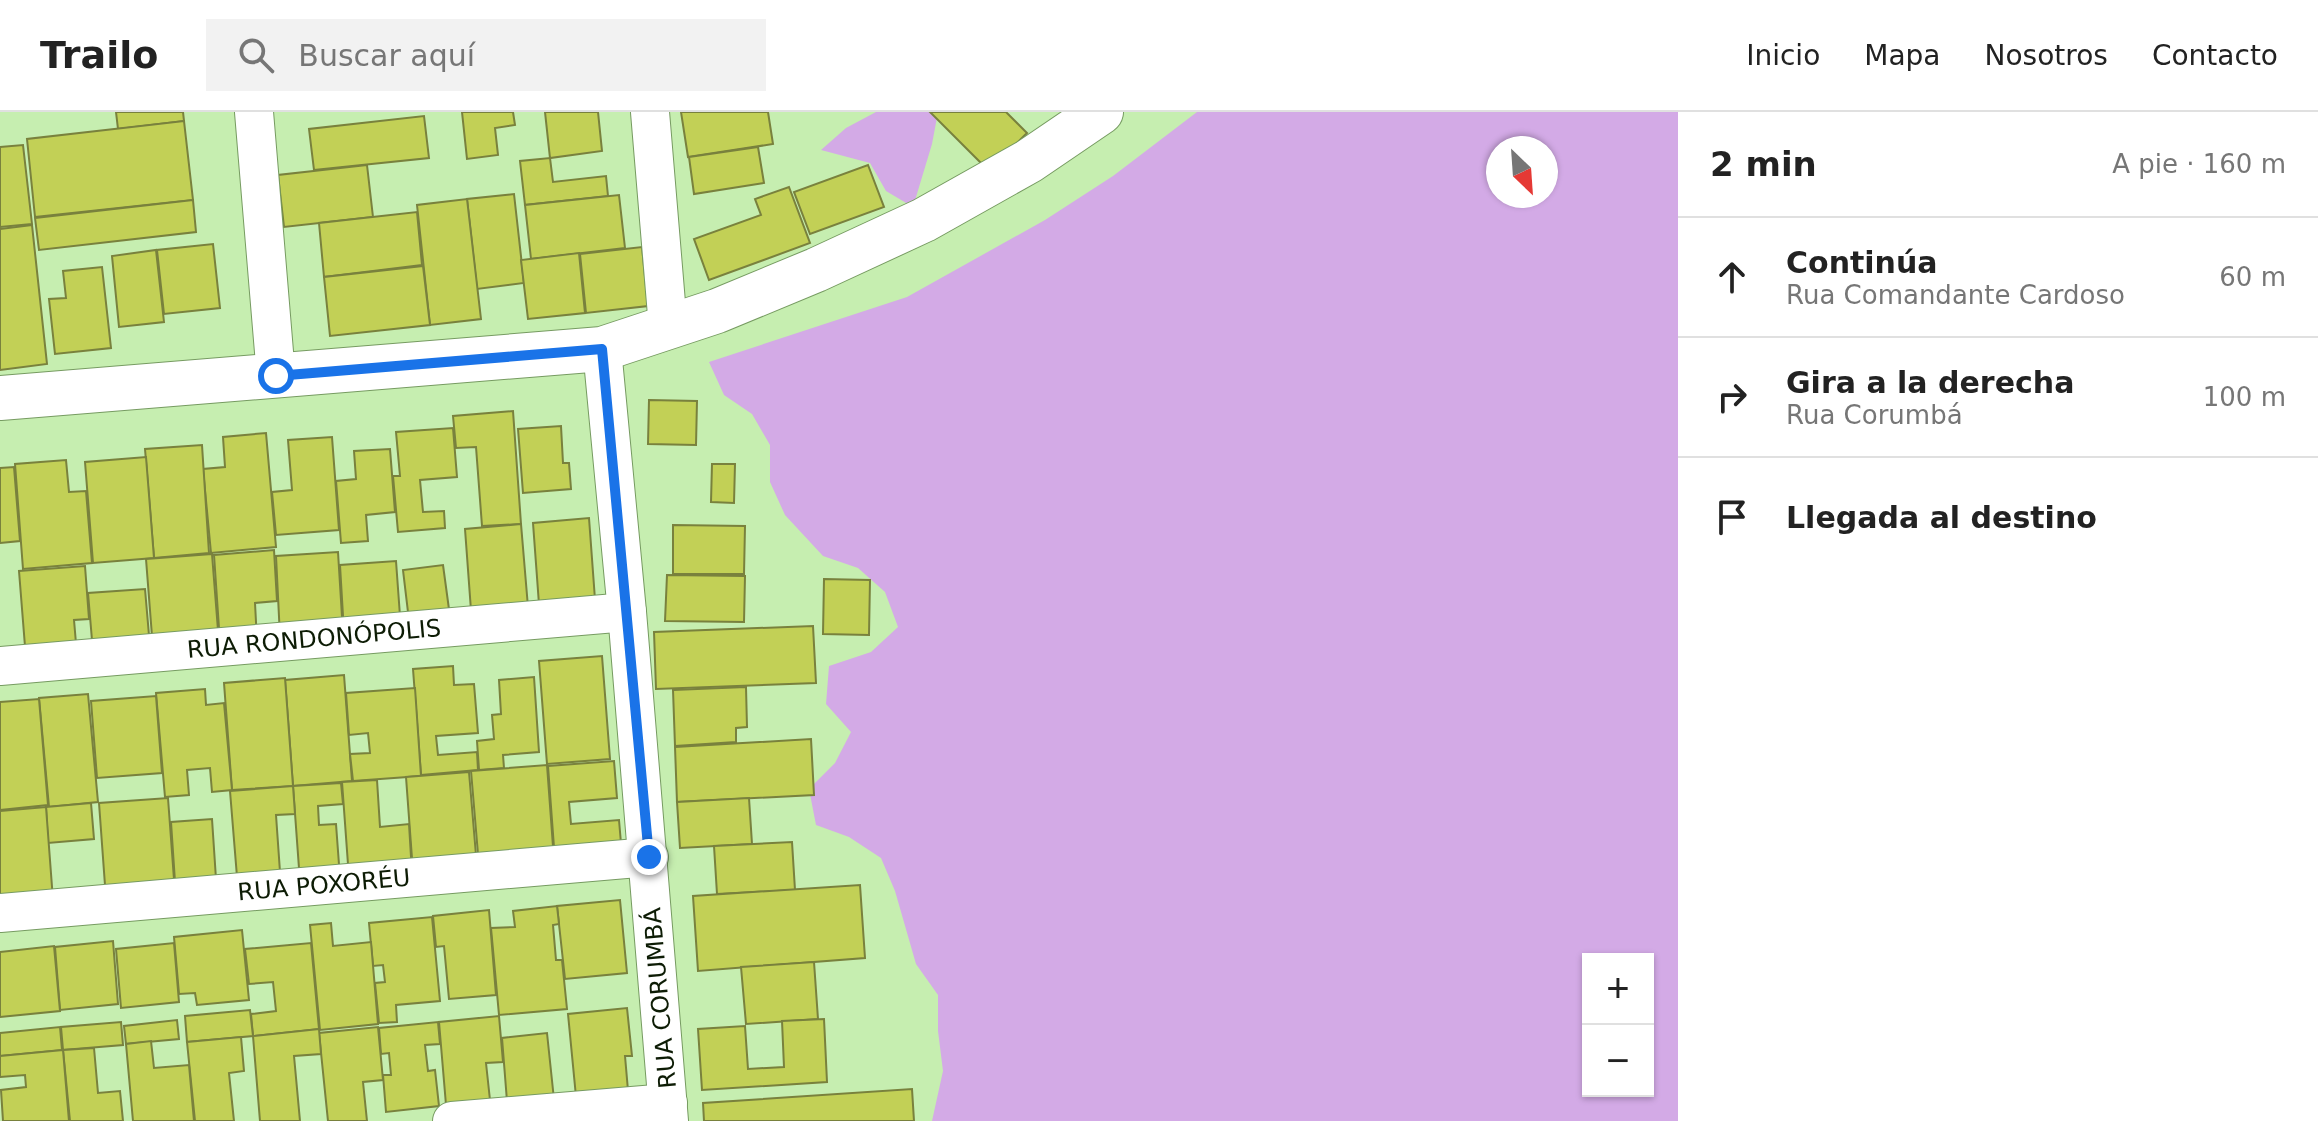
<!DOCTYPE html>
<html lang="es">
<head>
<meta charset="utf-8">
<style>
  :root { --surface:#fff; --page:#f2f2f2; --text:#222; --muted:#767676; --line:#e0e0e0 }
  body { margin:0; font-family:"DejaVu Sans",sans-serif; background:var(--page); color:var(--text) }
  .controls { position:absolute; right:24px; bottom:24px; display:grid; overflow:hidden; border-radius:0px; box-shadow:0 2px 6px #0004 }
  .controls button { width:72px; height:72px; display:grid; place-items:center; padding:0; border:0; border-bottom:2px solid var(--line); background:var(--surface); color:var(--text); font:40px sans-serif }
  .compass { position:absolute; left:1486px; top:24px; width:72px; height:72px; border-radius:50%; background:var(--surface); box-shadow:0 2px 6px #0004; rotate:155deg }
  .stop { position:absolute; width:24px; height:24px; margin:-18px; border:6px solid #1a73e8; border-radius:50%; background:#fff }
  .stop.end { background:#1a73e8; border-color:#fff; box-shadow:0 2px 8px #0008 }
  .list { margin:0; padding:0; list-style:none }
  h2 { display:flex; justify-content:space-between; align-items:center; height:104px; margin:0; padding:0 32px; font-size:34px }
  h2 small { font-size:26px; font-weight:400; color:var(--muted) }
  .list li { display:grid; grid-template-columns:52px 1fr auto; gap:24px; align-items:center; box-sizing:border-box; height:120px; padding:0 32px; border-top:2px solid var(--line) }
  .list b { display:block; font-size:30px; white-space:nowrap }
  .list p { margin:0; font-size:26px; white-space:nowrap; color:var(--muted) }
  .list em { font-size:26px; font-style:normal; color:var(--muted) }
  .icon { flex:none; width:44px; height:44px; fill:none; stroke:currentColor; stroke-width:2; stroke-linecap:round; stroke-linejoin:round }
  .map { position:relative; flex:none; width:1678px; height:1009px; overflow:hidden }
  header { display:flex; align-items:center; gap:48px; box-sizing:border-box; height:112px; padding:0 40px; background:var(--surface); border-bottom:2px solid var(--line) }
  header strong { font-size:38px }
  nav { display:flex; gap:44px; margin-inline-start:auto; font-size:28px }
  .search { width:560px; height:72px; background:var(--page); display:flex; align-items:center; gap:20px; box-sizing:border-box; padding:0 28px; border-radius:0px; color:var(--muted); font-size:30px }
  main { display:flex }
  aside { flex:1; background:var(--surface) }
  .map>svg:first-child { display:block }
  .green { fill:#d3aae6; fill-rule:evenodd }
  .building { fill:#c2d056; stroke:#79813d; stroke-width:2 }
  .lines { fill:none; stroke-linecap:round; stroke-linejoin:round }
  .minor-casing { stroke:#769b61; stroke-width:40 }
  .tertiary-casing { stroke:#769b61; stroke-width:46 }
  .minor { stroke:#fff; stroke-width:38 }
  .tertiary { stroke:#fff; stroke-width:44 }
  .route { stroke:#1a73e8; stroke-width:10 }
  .labels { text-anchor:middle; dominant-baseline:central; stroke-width:7; stroke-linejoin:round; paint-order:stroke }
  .street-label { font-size:24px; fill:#0d1c05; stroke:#fff }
</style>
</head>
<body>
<header>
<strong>Trailo</strong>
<div class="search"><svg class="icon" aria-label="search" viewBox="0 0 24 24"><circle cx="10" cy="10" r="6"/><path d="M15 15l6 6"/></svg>Buscar aquí</div>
<nav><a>Inicio</a><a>Mapa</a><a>Nosotros</a><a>Contacto</a></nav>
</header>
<main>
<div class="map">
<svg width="1678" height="1009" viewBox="0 0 1678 1009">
  <rect width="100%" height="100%" fill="#c6eeb0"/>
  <g class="green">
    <polygon points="876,0 938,0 932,32 913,95 886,79 870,51 821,38 846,16"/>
    <path d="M 1197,0 L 1678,0 L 1678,1009 L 932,1009 L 943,959 L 938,919 L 938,883 L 916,852 L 895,779 L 881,746 L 849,725 L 816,713 L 809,677 L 835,651 L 851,620 L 826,592 L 829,554 L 871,540 L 898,515 L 885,480 L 858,456 L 823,444 L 785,403 L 770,370 L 770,333 L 752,302 L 724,283 L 709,250 L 907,185 L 1045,108 L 1113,64 ZM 1498,36 L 1546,36 L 1546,84 L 1498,84 ZM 1588,847 L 1648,847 L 1648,979 L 1588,979 Z"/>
  </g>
  <g class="building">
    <polygon points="116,0 183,0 184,9 118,17"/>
    <polygon points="462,0 513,0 515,13 495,16 498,43 467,47"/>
    <polygon points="545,0 598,0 602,39 550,46"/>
    <polygon points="681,0 768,0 773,32 688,45"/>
    <polygon points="930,0 1006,0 1027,21 989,59"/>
    <polygon points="424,4 429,46 314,58 309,17"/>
    <polygon points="184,9 193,88 35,105 27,27"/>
    <polygon points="23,33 32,112 0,115 0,35"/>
    <polygon points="758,35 764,71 694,82 689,45"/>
    <polygon points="550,46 553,70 606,64 608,84 525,93 520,49"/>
    <polygon points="367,53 373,105 284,115 278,63"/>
    <polygon points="868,53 884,95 810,122 794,80"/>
    <polygon points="789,75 810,131 709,168 694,127 761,103 755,87"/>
    <polygon points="514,82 524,171 477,177 467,87"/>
    <polygon points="619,83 625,136 531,147 525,93"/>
    <polygon points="467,87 481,207 430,213 417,93"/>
    <polygon points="193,88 196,120 39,138 35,106"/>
    <polygon points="417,100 422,153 324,165 319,111"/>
    <polygon points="32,113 47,252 0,258 0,117"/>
    <polygon points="213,132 220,196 164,202 157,138"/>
    <polygon points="642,135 648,194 586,201 580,142"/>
    <polygon points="156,138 164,210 119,215 112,144"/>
    <polygon points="579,141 585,201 528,207 521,148"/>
    <polygon points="423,154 430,213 330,224 324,165"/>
    <polygon points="102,155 111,236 55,242 49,187 66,186 63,159"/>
    <polygon points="649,288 697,289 696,333 648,332"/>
    <polygon points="513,299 521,412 482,414 476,335 456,336 453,304"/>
    <polygon points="561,314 563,351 569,351 571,377 523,381 518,317"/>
    <polygon points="453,316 457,365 420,368 423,400 444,399 445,416 398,420 393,364 400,364 396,320"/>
    <polygon points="266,321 276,435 211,441 203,357 225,355 223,325"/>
    <polygon points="332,325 339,418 276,423 272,380 292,378 288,328"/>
    <polygon points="202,333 209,441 154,446 145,337"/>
    <polygon points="390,337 395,400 366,403 368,429 341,431 336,369 356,367 354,339"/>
    <polygon points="146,345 154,446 93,451 85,350"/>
    <polygon points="66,348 69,380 86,379 92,451 23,457 15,352"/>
    <polygon points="712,352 735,352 734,391 711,390"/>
    <polygon points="14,355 20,429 0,431 0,356"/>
    <polygon points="589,406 596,501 540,506 533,411"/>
    <polygon points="521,412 529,507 472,512 465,417"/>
    <polygon points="673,413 745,414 744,462 673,462"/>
    <polygon points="274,438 277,489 255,491 257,529 220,531 214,443"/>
    <polygon points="338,440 343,521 280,525 276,444"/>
    <polygon points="212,442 219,531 153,537 146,447"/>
    <polygon points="396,449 400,504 344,521 340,453"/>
    <polygon points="443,453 451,512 410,517 403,458"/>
    <polygon points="85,454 89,507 74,508 77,543 26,547 19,459"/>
    <polygon points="667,463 745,464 744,510 665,509"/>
    <polygon points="824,467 870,468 869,523 823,522"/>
    <polygon points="145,477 150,535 93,540 88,481"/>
    <polygon points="813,514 816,571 656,577 654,520"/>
    <polygon points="602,544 610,647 547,652 539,549"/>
    <polygon points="453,554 454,573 474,572 478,621 436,624 438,643 477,640 478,658 421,663 413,557"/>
    <polygon points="344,563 352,669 293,674 285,568"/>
    <polygon points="534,565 539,640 503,643 504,656 479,658 477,629 494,627 492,603 501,602 499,568"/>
    <polygon points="285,566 293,674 232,678 224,571"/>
    <polygon points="746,575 747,615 736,616 736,630 675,634 673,578"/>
    <polygon points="415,576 421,664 353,669 350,642 370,641 368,621 349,623 346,581"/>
    <polygon points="205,577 206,593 224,591 232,678 212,680 210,656 187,658 189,683 165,685 156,581"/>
    <polygon points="88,582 98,690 49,695 39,586"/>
    <polygon points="156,584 162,661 97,666 91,589"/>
    <polygon points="39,587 48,693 0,698 0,590"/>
    <polygon points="811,627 814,683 677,690 675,635"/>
    <polygon points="614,649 617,686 569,690 571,712 619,708 622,743 555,749 548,654"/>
    <polygon points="547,653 554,748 479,754 471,659"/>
    <polygon points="469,660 477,755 413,760 406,665"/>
    <polygon points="377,668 380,715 409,712 412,761 349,766 342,670"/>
    <polygon points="341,671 343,692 318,694 319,713 336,712 340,766 300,770 293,674"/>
    <polygon points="293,674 295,702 276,703 281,774 238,777 230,679"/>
    <polygon points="168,686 175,781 106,787 99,691"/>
    <polygon points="749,686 752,732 680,736 677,690"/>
    <polygon points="91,691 94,727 48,731 46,695"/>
    <polygon points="46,695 53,788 0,792 0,699"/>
    <polygon points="212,707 216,767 175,770 171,710"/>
    <polygon points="792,730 795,778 717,782 714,734"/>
    <polygon points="860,773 865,846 698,859 693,784"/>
    <polygon points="620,788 627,861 565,867 557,794"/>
    <polygon points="557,794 559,812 553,813 556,848 562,848 567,897 499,903 491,816 515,815 513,799"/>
    <polygon points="489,798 496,883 449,887 444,834 436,835 433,804"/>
    <polygon points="432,805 440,889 396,893 397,910 379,911 375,871 385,870 383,853 373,854 369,811"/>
    <polygon points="331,811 333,834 371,830 378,912 320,918 310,813"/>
    <polygon points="242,818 249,888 197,893 195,881 179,882 174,825"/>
    <polygon points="113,829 118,892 60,898 55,835"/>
    <polygon points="174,831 179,890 121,896 116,837"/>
    <polygon points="311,831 319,917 253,924 251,902 276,899 273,870 249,872 245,837"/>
    <polygon points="54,834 60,899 0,905 0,840"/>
    <polygon points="814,850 818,907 746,912 741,855"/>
    <polygon points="627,896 632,944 625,944 629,990 577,995 568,902"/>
    <polygon points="250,898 253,924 187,930 185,904"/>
    <polygon points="499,904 503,950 486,951 490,988 446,993 439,910"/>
    <polygon points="824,907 827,970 702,978 698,917 745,914 748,957 784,955 782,909"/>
    <polygon points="177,908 179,927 126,932 124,914"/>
    <polygon points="121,910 123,933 63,938 61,915"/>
    <polygon points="438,910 440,932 425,933 428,959 435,958 439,994 386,1000 383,963 391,963 389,941 381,942 379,916"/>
    <polygon points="60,915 62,938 0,944 0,921"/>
    <polygon points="378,915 383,968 363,970 367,1009 328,1009 319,921"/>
    <polygon points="319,917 321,942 294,944 300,1009 260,1009 253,924"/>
    <polygon points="547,921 555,997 508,1002 502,926"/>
    <polygon points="241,925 244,959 229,961 234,1009 195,1009 187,930"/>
    <polygon points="151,929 154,956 189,953 194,1009 133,1009 126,932"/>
    <polygon points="94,936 98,981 120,979 123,1009 70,1009 63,938"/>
    <polygon points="63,938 69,1009 3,1009 1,978 26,975 25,963 0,965 0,944"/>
    <polygon points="912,977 914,1009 704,1009 703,991"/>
  </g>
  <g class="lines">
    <defs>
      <g id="minor">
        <polyline points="254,0 276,264"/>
        <polyline points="650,0 668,215"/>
        <polyline points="602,237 627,500 669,1009"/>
        <polyline points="0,554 627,500"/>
        <polyline points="0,801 649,745"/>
        <polyline points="452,1009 668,991"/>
      </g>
      <polyline id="tertiary" points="0,286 602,237 717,199 816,158 924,108 1029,49 1101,0"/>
    </defs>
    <use href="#minor" class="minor-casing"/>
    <use href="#tertiary" class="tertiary-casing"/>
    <use href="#minor" class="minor"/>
    <use href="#tertiary" class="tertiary"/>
  </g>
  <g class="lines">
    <polyline class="route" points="276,264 602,237 649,745"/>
  </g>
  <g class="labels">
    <g class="street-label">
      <text transform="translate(314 527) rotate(-5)">RUA RONDONÓPOLIS</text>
      <text transform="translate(324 773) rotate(-5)">RUA POXORÉU</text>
      <text transform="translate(660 886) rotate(-95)">RUA CORUMBÁ</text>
    </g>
  </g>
</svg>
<div class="controls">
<button>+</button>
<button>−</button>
</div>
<svg class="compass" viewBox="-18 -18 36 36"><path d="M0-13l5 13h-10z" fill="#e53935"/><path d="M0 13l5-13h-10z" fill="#767676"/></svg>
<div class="stop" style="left:276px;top:264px"></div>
<div class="stop end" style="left:649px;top:745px"></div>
</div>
<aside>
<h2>2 min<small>A pie · 160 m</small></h2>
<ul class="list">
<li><svg class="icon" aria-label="ahead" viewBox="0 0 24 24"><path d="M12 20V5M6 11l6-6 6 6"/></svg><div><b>Continúa</b><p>Rua Comandante Cardoso</p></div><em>60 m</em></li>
<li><svg class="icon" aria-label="right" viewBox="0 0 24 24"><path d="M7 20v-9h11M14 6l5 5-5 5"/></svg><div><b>Gira a la derecha</b><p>Rua Corumbá</p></div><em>100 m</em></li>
<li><svg class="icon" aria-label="arrive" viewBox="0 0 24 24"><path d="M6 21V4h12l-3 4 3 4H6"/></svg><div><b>Llegada al destino</b></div></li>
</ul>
</aside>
</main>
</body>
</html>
